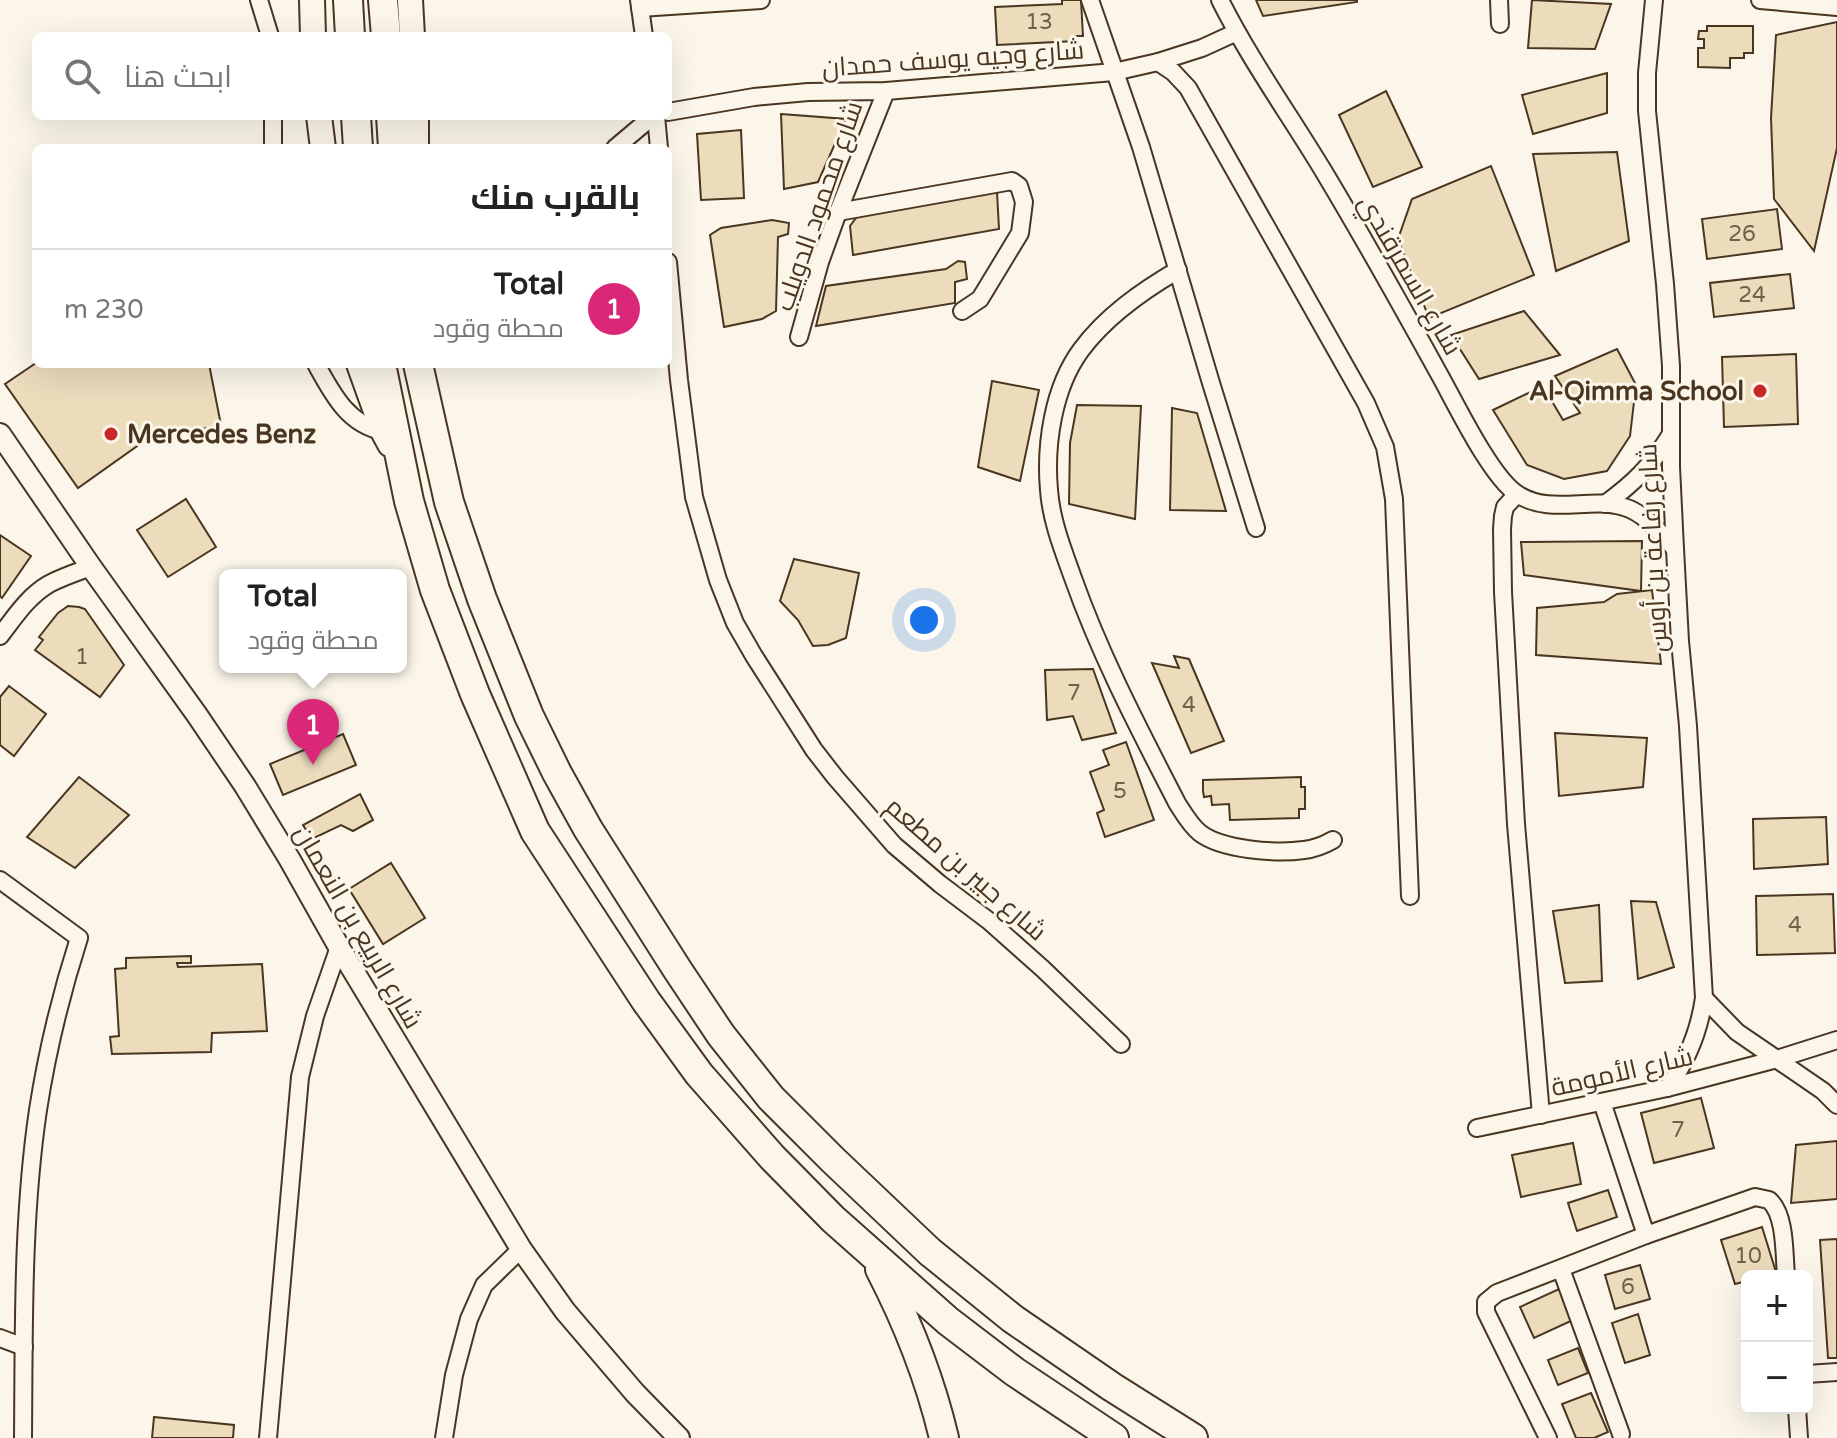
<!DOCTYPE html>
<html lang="ar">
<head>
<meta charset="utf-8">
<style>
  :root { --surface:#fff; --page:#f6f6f6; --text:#222; --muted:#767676; --line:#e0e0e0; --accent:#db2777 }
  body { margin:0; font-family:"Varela Round",Cairo,sans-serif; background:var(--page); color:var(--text); direction:rtl }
  .controls { position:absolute; right:24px; bottom:24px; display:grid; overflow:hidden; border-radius:12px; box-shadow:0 8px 32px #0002 }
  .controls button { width:72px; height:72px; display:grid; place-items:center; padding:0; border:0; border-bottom:2px solid var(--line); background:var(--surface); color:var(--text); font:40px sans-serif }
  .you { position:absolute; left:924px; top:620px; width:28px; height:28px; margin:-20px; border:6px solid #fff; border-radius:50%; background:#1a73e8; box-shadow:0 0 0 12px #1a73e833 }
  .badge { display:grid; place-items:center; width:52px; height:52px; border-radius:50%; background:var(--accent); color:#fff; font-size:26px; font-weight:700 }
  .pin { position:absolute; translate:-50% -66px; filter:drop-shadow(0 2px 4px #0008) }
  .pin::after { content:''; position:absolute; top:42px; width:28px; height:24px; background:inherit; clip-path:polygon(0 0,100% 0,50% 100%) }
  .popup { position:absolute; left:219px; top:569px; width:188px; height:104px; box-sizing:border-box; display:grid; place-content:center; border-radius:12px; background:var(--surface); filter:drop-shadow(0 2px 6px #0005); font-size:26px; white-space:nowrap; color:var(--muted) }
  .popup b { font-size:30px; color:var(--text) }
  .popup::after { content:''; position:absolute; left:50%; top:100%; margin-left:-16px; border:16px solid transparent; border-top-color:var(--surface) }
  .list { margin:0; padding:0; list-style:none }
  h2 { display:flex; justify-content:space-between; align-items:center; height:104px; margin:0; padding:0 32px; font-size:34px }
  h2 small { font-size:26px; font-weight:400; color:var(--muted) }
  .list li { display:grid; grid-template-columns:52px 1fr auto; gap:24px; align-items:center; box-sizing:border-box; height:120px; padding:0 32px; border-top:2px solid var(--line) }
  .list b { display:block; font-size:30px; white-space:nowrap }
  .list p { margin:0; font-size:26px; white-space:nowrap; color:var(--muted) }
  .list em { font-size:26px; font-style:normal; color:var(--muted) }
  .icon { flex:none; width:44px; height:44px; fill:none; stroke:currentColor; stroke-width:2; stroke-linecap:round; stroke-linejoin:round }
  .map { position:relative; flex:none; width:1837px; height:1438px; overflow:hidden; direction:ltr }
  .search { position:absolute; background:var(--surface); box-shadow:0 8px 32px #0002; left:32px; top:32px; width:640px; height:88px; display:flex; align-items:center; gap:20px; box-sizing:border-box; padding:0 28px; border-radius:12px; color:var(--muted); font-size:30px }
  .panel { position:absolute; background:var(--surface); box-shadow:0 8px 32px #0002; left:32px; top:144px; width:640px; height:224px; border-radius:12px; direction:rtl }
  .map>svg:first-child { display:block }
  .building { fill:#ecdcbc; stroke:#4a3520; stroke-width:2 }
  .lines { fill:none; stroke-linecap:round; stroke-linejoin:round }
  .minor-casing { stroke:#4a3520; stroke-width:20 }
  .tertiary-casing { stroke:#4a3520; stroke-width:24 }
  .secondary-casing { stroke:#4a3520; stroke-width:28 }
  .trunk-casing { stroke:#4a3520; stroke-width:32 }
  .minor { stroke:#fbf6e9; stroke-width:16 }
  .tertiary { stroke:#fbf6e9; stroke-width:20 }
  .secondary { stroke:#fbf6e9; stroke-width:24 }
  .trunk { stroke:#fbf6e9; stroke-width:28 }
  .poi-dot { fill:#c62828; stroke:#fbf6e9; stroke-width:3 }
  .labels { text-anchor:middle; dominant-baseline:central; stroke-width:6; stroke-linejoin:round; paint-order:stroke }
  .number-label { font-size:22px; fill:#725f47 }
  .street-label { font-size:26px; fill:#4a3520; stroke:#fbf6e9 }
  .poi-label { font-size:26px; font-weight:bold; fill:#4a3520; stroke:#fbf6e9; text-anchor:end }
</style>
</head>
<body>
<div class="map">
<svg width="1837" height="1438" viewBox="0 0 1837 1438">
  <rect width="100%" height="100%" fill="#fbf6e9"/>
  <g class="building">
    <polygon points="1062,0 1081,0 1083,36 1076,36 1076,41 997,45 995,7 1062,4"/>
    <polygon points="1256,0 1357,0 1357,2 1263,16"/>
    <polygon points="1532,0 1611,4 1595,49 1528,48"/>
    <polygon points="1837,22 1837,148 1814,251 1774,199 1771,118 1776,35"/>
    <polygon points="1707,26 1753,26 1753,53 1744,53 1744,58 1730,58 1730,68 1698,67 1698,48 1704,48 1704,39 1698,39 1699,31 1707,31"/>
    <polygon points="1607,73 1607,113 1533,134 1522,95"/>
    <polygon points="1386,91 1422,167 1373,187 1339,115"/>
    <polygon points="781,114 846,119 818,182 784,189"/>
    <polygon points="741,130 744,198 701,200 697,134"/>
    <polygon points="1617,152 1629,241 1556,271 1533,154"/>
    <polygon points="1491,166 1534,275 1429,318 1398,239 1412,199"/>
    <polygon points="997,192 999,229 853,255 850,226 859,214"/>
    <polygon points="1777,209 1782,249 1707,259 1702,219"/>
    <polygon points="772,220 789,223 788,234 778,237 776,311 762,319 724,327 710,235 721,228"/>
    <polygon points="958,261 965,262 967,279 955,282 955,303 816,326 826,286 946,269"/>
    <polygon points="1790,274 1794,308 1714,317 1710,283"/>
    <polygon points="1524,311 1560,355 1479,379 1451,335"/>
    <polygon points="1617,349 1636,385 1630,436 1607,471 1564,479 1527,465 1493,410 1543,386 1563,420 1580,413 1555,376"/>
    <polygon points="1796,354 1798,424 1724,427 1722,357"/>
    <polygon points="36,363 209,364 221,425 143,442 78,488 5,384"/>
    <polygon points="992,381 1039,390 1020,481 978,467"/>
    <polygon points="1077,405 1141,406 1135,519 1069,504 1070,443"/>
    <polygon points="1172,408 1197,413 1226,511 1170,510"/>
    <polygon points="186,499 216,547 168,577 137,530"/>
    <polygon points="0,535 31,556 2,598 0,596"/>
    <polygon points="1642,541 1641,591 1524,575 1521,542"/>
    <polygon points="794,559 859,573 846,638 828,645 813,646 798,620 780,601"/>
    <polygon points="1652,590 1661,664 1536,655 1537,608 1604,602 1617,594"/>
    <polygon points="68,606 79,607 85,609 124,665 100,697 35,650 43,640 39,637 58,613"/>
    <polygon points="1174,656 1189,659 1224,741 1191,753 1152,663 1179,668"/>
    <polygon points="1093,669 1116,733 1082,740 1073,716 1047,720 1045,670"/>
    <polygon points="9,686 46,714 14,756 0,745 0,697"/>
    <polygon points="1555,733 1647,738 1643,787 1559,796"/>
    <polygon points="343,734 356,765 283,795 270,764"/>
    <polygon points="1126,742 1154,820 1105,837 1097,813 1104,810 1090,772 1109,765 1103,750"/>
    <polygon points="79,777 129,815 75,868 27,837"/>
    <polygon points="1301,777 1301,787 1305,787 1305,809 1299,809 1299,818 1230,820 1229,804 1212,805 1211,796 1204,797 1203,791 1203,780"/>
    <polygon points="360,794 373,820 353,831 341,825 312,839 303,825"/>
    <polygon points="1826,817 1828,864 1754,869 1753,819"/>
    <polygon points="391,863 425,918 383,944 349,889"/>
    <polygon points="1833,894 1835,953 1757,955 1756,896"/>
    <polygon points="1631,901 1656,902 1674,967 1638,979"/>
    <polygon points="1599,905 1602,981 1565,983 1553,911"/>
    <polygon points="191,956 191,963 177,963 178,967 262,964 267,1031 212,1033 211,1052 112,1054 110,1037 119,1036 115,969 126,968 126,958"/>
    <polygon points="1701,1098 1714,1148 1654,1163 1641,1113"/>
    <polygon points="1837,1141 1837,1199 1791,1203 1796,1145"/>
    <polygon points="1573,1143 1581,1184 1521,1197 1512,1155"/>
    <polygon points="1608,1190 1617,1217 1577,1231 1568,1203"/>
    <polygon points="1762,1227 1776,1272 1762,1276 1747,1276 1747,1281 1735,1284 1721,1240"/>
    <polygon points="1837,1239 1837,1358 1828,1358 1820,1240"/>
    <polygon points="1640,1265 1650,1299 1615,1309 1605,1275"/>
    <polygon points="1559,1289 1573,1320 1534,1338 1520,1307"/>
    <polygon points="1638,1314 1650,1355 1625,1363 1612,1323"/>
    <polygon points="1578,1348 1588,1373 1558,1385 1548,1360"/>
    <polygon points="1591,1393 1608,1432 1594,1438 1576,1438 1562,1404"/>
    <polygon points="154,1417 234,1425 233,1438 152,1438"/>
  </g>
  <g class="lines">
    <defs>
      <g id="minor">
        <polyline points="259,0 270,36"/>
        <polyline points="639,0 644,36"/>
        <polyline points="1090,0 1141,147 1211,383 1256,528"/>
        <path d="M 1220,0 C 1250,60 1289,114 1324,172 C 1363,237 1401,305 1438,372 C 1455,402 1490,476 1517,494 C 1551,516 1590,496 1624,507 C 1645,513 1660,533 1675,549"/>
        <polyline points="1499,0 1500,24"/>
        <path d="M 1654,0 L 1647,73 L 1647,111 L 1665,284 L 1671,366 L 1671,467 L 1675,549 L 1680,641 L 1688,726 L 1704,998 C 1699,1032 1688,1060 1667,1088"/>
        <polyline points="1760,0 1837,7"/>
        <polyline points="640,8 761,0"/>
        <polyline points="1158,62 1173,72 1188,88 1366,403 1385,447 1394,499 1410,896"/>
        <polyline points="668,112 754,97 808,92 886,91 1114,72 1158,62 1202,48 1237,32"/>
        <polyline points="656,116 659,148"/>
        <polyline points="273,148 273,116"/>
        <polyline points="615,148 653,116"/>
        <polyline points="838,212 1012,181 1019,186 1024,202 1020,233 980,299 962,311"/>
        <polyline points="668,262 679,380 694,497 718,580 735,623 754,656 814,750 835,777 894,845 940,884 989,921 1043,969 1121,1044"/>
        <path d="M 1178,270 C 1142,291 1106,316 1081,350 C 1053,388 1045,445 1049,490 C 1051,520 1063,550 1073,578 C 1101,657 1139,729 1177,803 C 1184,814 1190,825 1200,833 C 1222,850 1277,854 1304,850 C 1314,849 1324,845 1333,840"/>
        <polyline points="799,337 820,262 838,212 886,91"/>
        <path d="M 316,364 C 332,393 348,425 383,431"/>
        <polyline points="1517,494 1505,507 1503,516 1502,529 1503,592 1516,824 1541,1115"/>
        <path d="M 1605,504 C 1634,483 1652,465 1671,434"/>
        <path d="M 0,636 C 14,618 28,596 49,584 C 62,577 77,572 91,567"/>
        <path d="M 0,880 L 79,938 C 61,994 47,1052 38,1110 C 22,1218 24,1329 23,1438"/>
        <polyline points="1704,998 1737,1032 1823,1091 1837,1105"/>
        <polyline points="1602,1102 1646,1235"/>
        <polyline points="1477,1128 1667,1088 1777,1059 1837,1040"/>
        <polyline points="1561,1269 1621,1434"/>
        <polyline points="0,1338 24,1347"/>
        <polyline points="1807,1374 1837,1372"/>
        <polyline points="1797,1408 1799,1438"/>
        <polyline points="268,1438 300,1077 315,1016 339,947"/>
        <polyline points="444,1438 454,1375 469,1319 484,1285 521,1249"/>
        <path d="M 1548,1438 L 1486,1312 L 1486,1302 L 1497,1293 L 1646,1235 L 1755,1197 L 1769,1200 C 1786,1215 1784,1254 1786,1276"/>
      </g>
      <polyline id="tertiary" points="0,434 91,567 197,715 245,786 290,860 339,947 521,1249 565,1311 635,1393 679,1438"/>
      <g id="secondary">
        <polyline points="312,0 313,36"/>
        <polyline points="410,0 412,36"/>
        <polyline points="319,116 323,148"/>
        <polyline points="416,116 416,148"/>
        <polyline points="359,364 383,431 390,444"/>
      </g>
      <g id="trunk">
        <polyline points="348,0 350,36"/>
        <polyline points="383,0 386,36"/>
        <polyline points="356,116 358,148"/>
        <polyline points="391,116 393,148"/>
        <polyline points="381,364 409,501 435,590 475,694 535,831 646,1001 699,1074 772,1157 833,1219 948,1321 1015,1372 1114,1438"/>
        <polyline points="418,364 449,502 482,599 529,716 557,773 588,829 677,969 721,1035 771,1098 833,1160 930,1252 1013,1319 1112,1387 1193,1438"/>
        <path d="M 880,1269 C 908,1323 930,1379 944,1438"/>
      </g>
    </defs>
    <use href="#minor" class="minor-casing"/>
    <use href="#tertiary" class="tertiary-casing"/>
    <use href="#secondary" class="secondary-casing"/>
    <use href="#trunk" class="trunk-casing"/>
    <use href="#minor" class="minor"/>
    <use href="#tertiary" class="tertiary"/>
    <use href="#secondary" class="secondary"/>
    <use href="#trunk" class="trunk"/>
  </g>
  <g class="poi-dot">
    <circle cx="1760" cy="391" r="8"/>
    <circle cx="111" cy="434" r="8"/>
  </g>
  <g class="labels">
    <g class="number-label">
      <text x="1039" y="22">13</text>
      <text x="1742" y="234">26</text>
      <text x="1752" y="295">24</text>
      <text x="82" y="657">1</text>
      <text x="1074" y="693">7</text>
      <text x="1189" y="705">4</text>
      <text x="1120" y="791">5</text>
      <text x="1795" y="925">4</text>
      <text x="1678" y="1130">7</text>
      <text x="1748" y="1256">10</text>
      <text x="1628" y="1287">6</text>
    </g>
    <g class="street-label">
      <text transform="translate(953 59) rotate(-4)">شارع وجيه يوسف حمدان</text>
      <text transform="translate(819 206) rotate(-71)">شارع محمود الدويلب</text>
      <text transform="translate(1410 275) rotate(60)">شارع السمرقندي</text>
      <text transform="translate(1653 548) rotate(-93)">شارع رفاعة بن أوس</text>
      <text transform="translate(966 869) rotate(41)">شارع جبير بن مطعم</text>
      <text transform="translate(358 927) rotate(60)">شارع الربيع بن النعمان</text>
      <text transform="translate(1622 1072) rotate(-13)">شارع الأمومة</text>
    </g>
    <g class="poi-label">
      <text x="1744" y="391">Al-Qimma School</text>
      <text x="127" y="434" text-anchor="start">Mercedes Benz</text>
    </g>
  </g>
</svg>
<div class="controls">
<button>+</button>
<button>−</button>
</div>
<div class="you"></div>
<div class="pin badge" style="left:313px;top:765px">1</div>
<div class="popup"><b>Total</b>محطة وقود</div>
<div class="search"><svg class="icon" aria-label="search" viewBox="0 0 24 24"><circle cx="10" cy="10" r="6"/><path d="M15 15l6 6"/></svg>ابحث هنا</div>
<section class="panel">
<h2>بالقرب منك<small></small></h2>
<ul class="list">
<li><span class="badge">1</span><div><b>Total</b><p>محطة وقود</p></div><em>230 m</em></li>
</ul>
</section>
</div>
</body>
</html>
